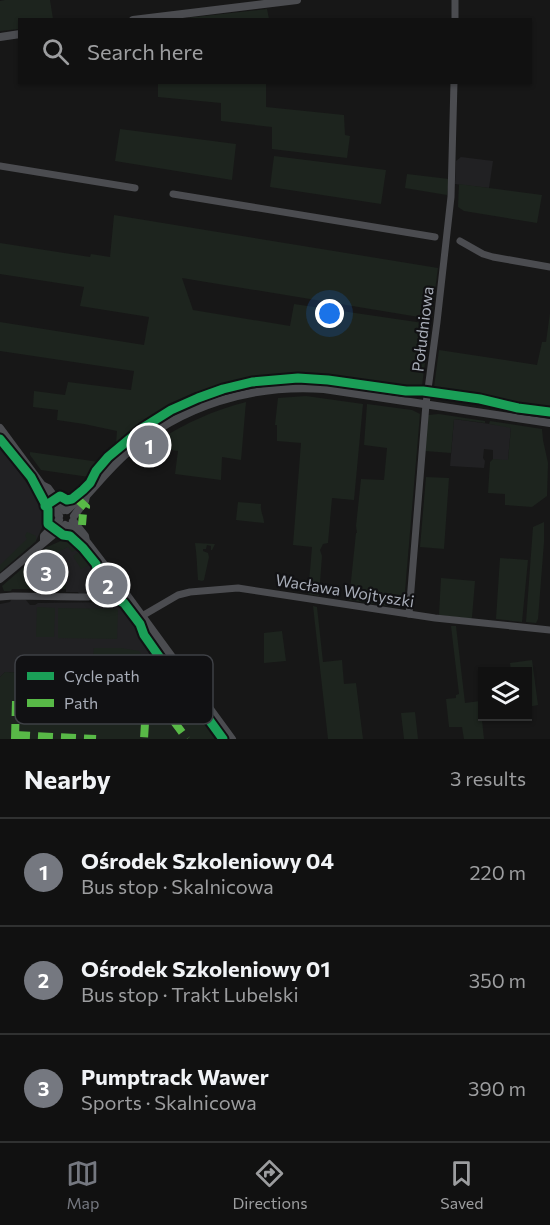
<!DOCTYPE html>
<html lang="en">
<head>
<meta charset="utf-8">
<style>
  :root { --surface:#111; --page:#1a1a1a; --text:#f1f3f6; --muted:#9c9d9f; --line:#303131; --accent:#757880 }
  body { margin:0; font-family:Commissioner,sans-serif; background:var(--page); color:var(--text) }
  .controls { position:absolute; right:18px; bottom:18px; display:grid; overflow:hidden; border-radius:0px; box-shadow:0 2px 4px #0004 }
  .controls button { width:54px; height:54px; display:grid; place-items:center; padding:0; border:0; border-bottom:2px solid var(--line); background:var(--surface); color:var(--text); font:30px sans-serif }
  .you { position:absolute; left:330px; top:314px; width:21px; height:21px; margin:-15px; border:4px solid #fff; border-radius:50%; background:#1a73e8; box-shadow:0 0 0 9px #1a73e833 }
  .badge { display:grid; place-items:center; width:39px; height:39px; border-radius:50%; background:var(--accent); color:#fff; font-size:20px; font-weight:700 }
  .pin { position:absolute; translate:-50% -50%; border:3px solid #fff; box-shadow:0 2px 6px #0006 }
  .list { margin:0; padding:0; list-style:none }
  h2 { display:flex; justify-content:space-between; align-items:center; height:78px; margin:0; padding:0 24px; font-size:26px }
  h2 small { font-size:20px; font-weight:400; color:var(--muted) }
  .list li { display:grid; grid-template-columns:39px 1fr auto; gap:18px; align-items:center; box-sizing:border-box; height:108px; padding:0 24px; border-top:2px solid var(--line) }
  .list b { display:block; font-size:22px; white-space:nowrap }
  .list p { margin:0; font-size:20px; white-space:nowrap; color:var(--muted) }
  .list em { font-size:20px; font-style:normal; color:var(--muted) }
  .icon { flex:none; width:33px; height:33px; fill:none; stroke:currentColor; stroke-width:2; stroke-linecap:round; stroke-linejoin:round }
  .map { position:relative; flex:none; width:550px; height:739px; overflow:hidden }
  .search { position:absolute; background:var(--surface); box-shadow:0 2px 4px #0004; left:18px; right:18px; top:18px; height:66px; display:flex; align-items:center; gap:15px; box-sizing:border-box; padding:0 21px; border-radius:0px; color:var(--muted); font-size:22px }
  .sheet { height:402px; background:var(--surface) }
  nav { display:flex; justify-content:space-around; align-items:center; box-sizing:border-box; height:84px; border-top:2px solid var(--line); background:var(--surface); font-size:16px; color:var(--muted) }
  nav a { display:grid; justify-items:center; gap:3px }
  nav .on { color:var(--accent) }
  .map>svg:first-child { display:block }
  .built { fill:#212123 }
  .green { fill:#1d241e }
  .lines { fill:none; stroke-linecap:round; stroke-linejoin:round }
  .minor { stroke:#4b4c50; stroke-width:7 }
  .tertiary { stroke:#4b4c50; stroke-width:8 }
  .quiet { stroke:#58b947; stroke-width:8; stroke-dasharray:15 8; stroke-linecap:butt }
  .cycleway-casing { stroke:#111113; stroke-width:13 }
  .cycleway { stroke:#1a9f57; stroke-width:9 }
  .labels { text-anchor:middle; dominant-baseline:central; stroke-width:4.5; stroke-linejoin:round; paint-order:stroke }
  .street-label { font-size:16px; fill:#a8adb8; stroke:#111113 }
  .key { fill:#111113; stroke:#3e4045; stroke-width:1.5 }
  .key-label { font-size:16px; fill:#a8adb8 }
</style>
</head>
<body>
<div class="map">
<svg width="550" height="739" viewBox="0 0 550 739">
  <rect width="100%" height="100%" fill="#171717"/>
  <g class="built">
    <polygon points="461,157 493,161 489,188 455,184 456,161"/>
    <polygon points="454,419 511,427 508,461 493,459 493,450 484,449 483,458 485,461 484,468 450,466"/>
    <polygon points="0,446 44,507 46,515 45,521 36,541 0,572"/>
    <polygon points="74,544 89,561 96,573 98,581 84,594 79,594 78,592 66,592 65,577 51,554"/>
    <polygon points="16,599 26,600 30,605 35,605 38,603 117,602 163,668 164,673 157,677 5,672 0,677 0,604 10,602 11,600"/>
  </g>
  <g class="green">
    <polygon points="5,0 50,0 53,19 20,20 19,29 0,31 0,1"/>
    <polygon points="267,9 269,19 177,19"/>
    <polygon points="158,83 266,83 266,107 344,115 345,135 350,136 347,158 272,149 272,127 221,121 221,103 158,97"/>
    <polygon points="120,129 236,144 232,180 115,161"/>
    <polygon points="274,156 386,170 381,204 270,187"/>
    <polygon points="407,174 449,179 447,195 405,188"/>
    <polygon points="459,184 542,195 537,223 464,211 458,207"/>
    <path d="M 114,215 L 438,268 L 431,319 L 182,278 L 193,310 L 290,326 L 294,304 L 430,324 L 422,386 L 416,388 L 415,390 L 409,390 C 376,385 343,377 310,376 C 235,373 155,403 104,460 L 103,459 L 116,443 L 117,431 L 84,424 L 57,420 L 58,410 L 33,407 L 34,391 L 65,395 L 68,382 L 131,390 L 134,371 L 0,351 L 0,322 L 144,345 L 149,317 L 80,306 L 84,287 L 0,274 L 0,243 L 90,257 L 91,254 L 110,257 Z"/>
    <polygon points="550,313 550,407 522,403 482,394 434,387 439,350 537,365 542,342 546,342"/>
    <polygon points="306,396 363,404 354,500 332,498 328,543 323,544 320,550 322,556 319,596 308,594 312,547 293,545 301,443 277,441 277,425 275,425 278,398"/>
    <path d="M 246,402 L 241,460 L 222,457 L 221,480 L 175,474 L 178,451 L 162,449 L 159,440 C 186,423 214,410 246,402 Z"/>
    <polygon points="367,404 412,410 420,414 404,603 401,608 349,600 356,533 357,533 356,526 361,479 384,480 387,448 364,445"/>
    <polygon points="439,414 485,421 485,423 454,419 451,453 425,451 428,415"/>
    <polygon points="490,421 542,429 543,440 548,463 547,496 532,507 505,505 505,494 488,493 490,462 493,459 508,460 511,428 489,424"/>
    <polygon points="30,452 99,462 101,463 89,477 41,470 30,455"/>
    <polygon points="426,477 449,478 444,549 420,547"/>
    <path d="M 238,502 L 261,504 C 260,512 264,516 264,523 L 236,520 Z"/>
    <polygon points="544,522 544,542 538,619 536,623 526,622 533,527"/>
    <polygon points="27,532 36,536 36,541 0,572 0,565 27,539 25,536"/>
    <path d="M 63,540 C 76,540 85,554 91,564 L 81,569 L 73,556 L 80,551 L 78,549 L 72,552 L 68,547 L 52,555 L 65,577 L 66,589 L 12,589 L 11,591 L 4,591 L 2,586 L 47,547 Z"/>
    <path d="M 195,543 L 215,544 L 212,550 L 211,550 L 211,546 L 207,545 L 206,549 L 203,549 L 203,551 L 208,553 L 209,557 L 204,580 L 202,581 L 198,580 C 197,569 197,556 195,543 Z"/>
    <polygon points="500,558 528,560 522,622 496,619"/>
    <polygon points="441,578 475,581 472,617 471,619 439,615"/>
    <polygon points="313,606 317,607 323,662 342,660 344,684 356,683 363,739 328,739"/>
    <polygon points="37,607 55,608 54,637 36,637"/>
    <polygon points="58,608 118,609 117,639 58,638"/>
    <polygon points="451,626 456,626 465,703 480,701 484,739 464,739 462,727 449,727 446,699 456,698 456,695 459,694"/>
    <polygon points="282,631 286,661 264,663 264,633"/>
    <path d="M 94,648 L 121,648 L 139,651 L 145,660 L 143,677 C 150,677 159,677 167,680 C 181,686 204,725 215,739 L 0,739 L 0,677 L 5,672 L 112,676 L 112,670 L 102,669 L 100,666 L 100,657 L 93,656 Z"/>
    <polygon points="532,660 538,705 528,707 528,672 511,671 510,663"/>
    <polygon points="415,712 418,739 404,739 401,713"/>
  </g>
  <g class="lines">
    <g class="minor">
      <polyline points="455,20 455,0"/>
      <polyline points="0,166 135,188"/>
      <polyline points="173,194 435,237"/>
      <polyline points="460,241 483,254 493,257 550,267"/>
      <polyline points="0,597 13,596 80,597 88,597 94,594"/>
      <polyline points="409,614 426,404 437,322 451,197 454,82"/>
      <polyline points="142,616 178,595 190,592 238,588 435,618 550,630"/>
    </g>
    <g class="tertiary">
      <polyline points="133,20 297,0"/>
      <polyline points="0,37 20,34"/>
      <polyline points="0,428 42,485 42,490 59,516"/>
      <polyline points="42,485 48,488 64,510"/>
      <path d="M 67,510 L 81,497 L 86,496 C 99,482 112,466 127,453 C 181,405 252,384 324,389 L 550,423"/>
      <polyline points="74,516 85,501 86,496"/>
      <polyline points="73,521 85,536 86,541 115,579 232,739"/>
      <polyline points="68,526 81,539 85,541"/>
      <polyline points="44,541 44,536 59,520"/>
      <path d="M 0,579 C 22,561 43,543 65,525"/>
    </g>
    <g class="quiet">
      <polyline points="75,497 86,507 83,513 82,525"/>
      <polyline points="143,700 146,707 144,739"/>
      <polyline points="15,735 96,739"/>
      <polyline points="15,739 16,700 18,697 22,696 156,701 161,704 187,739"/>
    </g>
    <defs>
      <g id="cycleway">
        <polyline points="0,439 31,477 48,509 48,524 63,535 70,536 83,548 96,564 100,579 115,598 124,603 140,624 144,635 163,662 166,672 173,682 191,695 223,739"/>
        <polyline points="45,506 60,496 67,500 72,499 83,490 90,483 96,471 108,457 144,427 171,410 198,398 223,389 252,382 298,378 328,380 406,391 423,391 480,399 518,408 550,412"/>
      </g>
    </defs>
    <use href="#cycleway" class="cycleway-casing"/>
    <use href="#cycleway" class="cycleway"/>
  </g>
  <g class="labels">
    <g class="street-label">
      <text transform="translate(422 329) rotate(-83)">Południowa</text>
      <text transform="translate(345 590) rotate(9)">Wacława Wojtyszki</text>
    </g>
  </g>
  <rect x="15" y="655" width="198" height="69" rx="9" class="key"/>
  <rect x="27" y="672" width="27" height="8" fill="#1a9f57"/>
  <rect x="27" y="699" width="27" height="8" fill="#58b947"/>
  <g class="key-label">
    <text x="64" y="682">Cycle path</text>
    <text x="64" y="709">Path</text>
  </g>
</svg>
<div class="controls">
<button><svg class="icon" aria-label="layers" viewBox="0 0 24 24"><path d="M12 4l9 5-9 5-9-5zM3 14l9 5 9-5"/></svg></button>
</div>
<div class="you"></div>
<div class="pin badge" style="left:149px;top:445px">1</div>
<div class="pin badge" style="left:108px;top:585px">2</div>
<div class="pin badge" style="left:46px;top:572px">3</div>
<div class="search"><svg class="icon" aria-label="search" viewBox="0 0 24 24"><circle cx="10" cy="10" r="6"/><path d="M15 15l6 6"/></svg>Search here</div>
</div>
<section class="sheet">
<h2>Nearby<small>3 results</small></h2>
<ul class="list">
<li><span class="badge">1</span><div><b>Ośrodek Szkoleniowy 04</b><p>Bus stop · Skalnicowa</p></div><em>220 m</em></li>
<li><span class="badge">2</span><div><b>Ośrodek Szkoleniowy 01</b><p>Bus stop · Trakt Lubelski</p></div><em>350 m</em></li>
<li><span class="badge">3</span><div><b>Pumptrack Wawer</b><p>Sports · Skalnicowa</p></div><em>390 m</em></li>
</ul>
</section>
<nav>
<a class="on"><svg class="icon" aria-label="map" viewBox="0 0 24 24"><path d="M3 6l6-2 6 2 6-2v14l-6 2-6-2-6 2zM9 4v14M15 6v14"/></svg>Map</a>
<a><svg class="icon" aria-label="directions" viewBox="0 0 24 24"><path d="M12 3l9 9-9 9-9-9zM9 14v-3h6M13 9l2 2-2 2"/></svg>Directions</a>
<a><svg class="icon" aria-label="saved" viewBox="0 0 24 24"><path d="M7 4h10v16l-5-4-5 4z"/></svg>Saved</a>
</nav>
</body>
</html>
